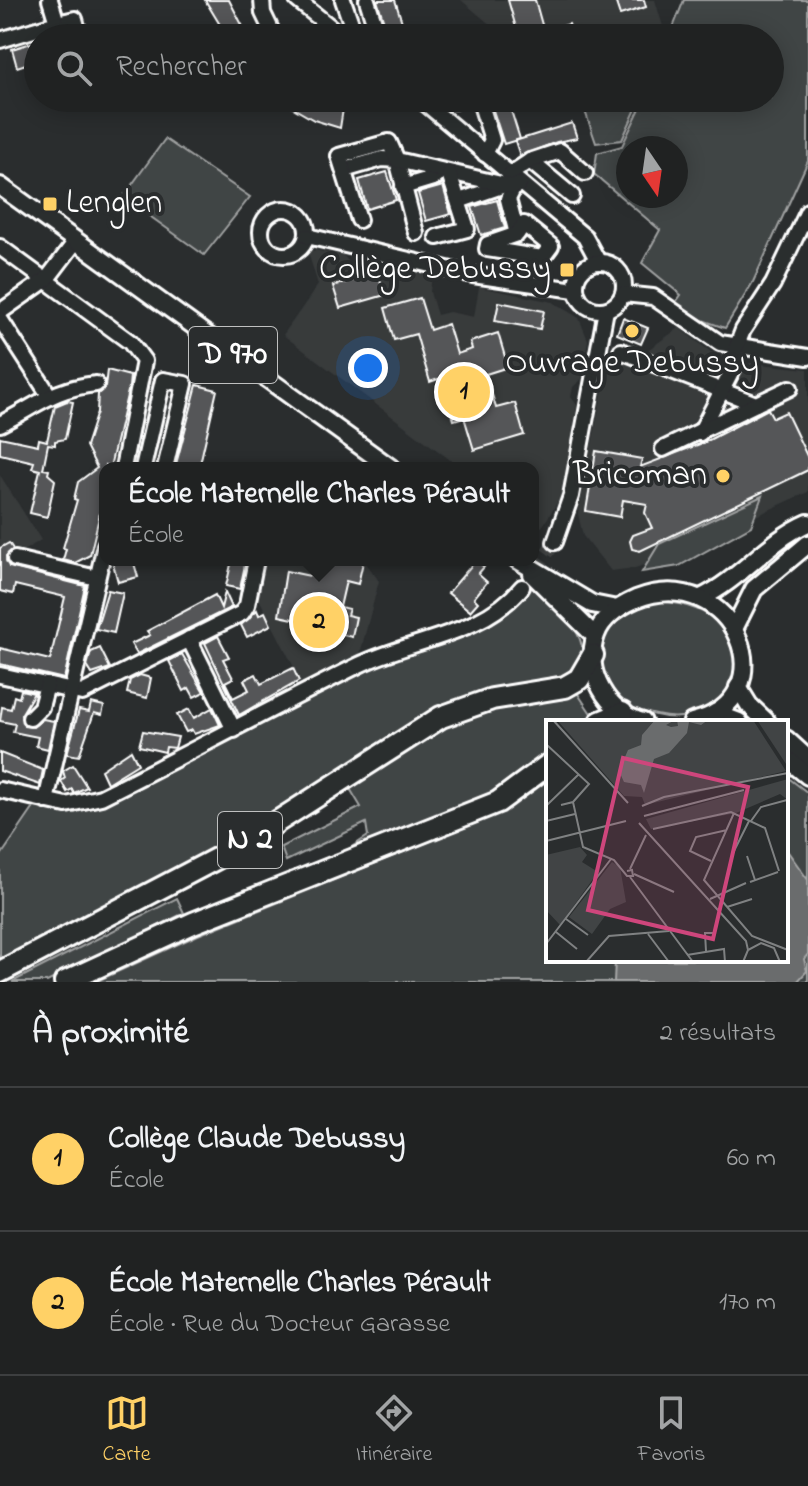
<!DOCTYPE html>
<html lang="fr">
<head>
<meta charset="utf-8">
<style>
  :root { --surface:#202222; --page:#2d2f2f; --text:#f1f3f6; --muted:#a2a4a5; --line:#3d3f40; --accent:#ffd166 }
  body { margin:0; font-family:"Indie Flower",sans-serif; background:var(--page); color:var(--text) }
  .compass { position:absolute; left:616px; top:136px; width:72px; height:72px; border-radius:50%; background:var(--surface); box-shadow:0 4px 20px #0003; rotate:167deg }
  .you { position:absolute; left:368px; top:368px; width:28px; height:28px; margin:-20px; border:6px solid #fff; border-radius:50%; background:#1a73e8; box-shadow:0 0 0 12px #1a73e833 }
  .badge { display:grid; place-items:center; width:52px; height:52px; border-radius:50%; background:var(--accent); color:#111; font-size:26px; font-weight:700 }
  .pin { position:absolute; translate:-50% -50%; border:4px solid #fff; box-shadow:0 2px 8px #0006 }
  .popup { position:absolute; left:99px; top:462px; width:440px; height:104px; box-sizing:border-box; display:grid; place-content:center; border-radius:16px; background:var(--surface); filter:drop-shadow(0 2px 6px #0005); font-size:26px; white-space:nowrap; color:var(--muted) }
  .popup b { font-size:30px; color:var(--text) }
  .popup::after { content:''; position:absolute; left:50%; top:100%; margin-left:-16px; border:16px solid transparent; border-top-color:var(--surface) }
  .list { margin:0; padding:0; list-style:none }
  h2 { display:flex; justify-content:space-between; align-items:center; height:104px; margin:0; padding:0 32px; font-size:34px }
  h2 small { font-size:26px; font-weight:400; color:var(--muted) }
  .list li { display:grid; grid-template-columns:52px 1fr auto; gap:24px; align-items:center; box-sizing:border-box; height:144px; padding:0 32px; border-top:2px solid var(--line) }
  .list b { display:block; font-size:30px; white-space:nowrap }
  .list p { margin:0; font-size:26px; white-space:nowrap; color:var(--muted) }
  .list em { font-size:26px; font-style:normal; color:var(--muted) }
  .icon { flex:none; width:44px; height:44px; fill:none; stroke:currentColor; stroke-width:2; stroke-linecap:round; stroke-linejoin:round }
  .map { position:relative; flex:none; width:808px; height:982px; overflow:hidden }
  .search { position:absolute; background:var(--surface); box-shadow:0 4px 20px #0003; left:24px; right:24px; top:24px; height:88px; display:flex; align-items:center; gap:20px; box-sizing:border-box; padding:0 28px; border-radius:44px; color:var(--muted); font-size:30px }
  .sheet { height:392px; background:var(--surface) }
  nav { display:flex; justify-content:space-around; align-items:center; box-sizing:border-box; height:112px; border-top:2px solid var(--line); background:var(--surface); font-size:22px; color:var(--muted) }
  nav a { display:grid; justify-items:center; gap:4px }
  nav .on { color:var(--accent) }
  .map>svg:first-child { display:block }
  .built { fill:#373a3b }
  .green { fill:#414445; stroke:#a0a2a2; stroke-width:2; fill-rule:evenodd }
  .water { fill:#6a6c6d; stroke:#a6a7a7; stroke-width:2 }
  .building { fill:#555758; stroke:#fff; stroke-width:2 }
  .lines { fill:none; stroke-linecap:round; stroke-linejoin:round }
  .minor-tunnel { stroke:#3f4243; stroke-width:14; stroke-dasharray:14 7; stroke-linecap:butt }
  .minor-casing { stroke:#fff; stroke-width:20 }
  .major-casing { stroke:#fff; stroke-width:22 }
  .highway-casing { stroke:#fff; stroke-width:26 }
  .minor { stroke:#2a2d2e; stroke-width:14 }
  .major { stroke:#2a2d2e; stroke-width:16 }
  .highway { stroke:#2a2d2e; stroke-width:20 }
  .poi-dot { fill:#ffd166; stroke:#2a2d2e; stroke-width:3 }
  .labels { text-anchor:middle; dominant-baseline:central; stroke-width:8; stroke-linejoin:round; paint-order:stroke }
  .shield { fill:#2a2d2e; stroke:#bfc0c0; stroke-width:2 }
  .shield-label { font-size:32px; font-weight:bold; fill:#fff }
  .poi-label { font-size:34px; fill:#fff; stroke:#2a2d2e; text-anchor:end }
  .inset-road { fill:none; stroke:#7f8182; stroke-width:2 }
  .view { fill:#ce467c; fill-opacity:0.15; stroke:#ce467c; stroke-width:4 }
  .inset-edge { fill:none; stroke:#fff; stroke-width:4 }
</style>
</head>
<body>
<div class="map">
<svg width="808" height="982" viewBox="0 0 808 982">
  <rect width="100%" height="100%" fill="#2a2d2e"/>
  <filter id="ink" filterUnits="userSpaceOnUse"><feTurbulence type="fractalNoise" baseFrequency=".0125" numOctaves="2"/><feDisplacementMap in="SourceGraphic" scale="16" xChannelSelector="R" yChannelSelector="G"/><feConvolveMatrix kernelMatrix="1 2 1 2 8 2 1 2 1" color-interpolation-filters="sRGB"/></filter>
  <g filter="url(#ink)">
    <g class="built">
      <polygon points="461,0 655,0 665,33 659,38 506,38"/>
      <polygon points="315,250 343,255 349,262 357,258 432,276 430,292 437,315 449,312 474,317 479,287 553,302 579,318 588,340 582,379 573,387 571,397 577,405 563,494 542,527 533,521 533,468 461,468 283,335 318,285 308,252"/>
      <polygon points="679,328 711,352 741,362 808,369 808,492 667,557 635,568 611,571 583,536 578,514 612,342 649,349"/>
      <polygon points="0,475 41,540 0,565"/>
      <polygon points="260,560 364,560 379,581 360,654 302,683 254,589"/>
    </g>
    <g class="green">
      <path d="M 684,0 L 808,0 L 808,161 L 753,282 L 725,328 L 671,309 L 681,295 L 642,263 L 660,230 L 594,174 L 597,153 L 622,146 L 645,98 L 770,98 L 770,38 L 669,38 ZM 628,148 L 676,148 L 676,196 L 628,196 Z"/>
      <polygon points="592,98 641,98 622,140 596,143 583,105"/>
      <polygon points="165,139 250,197 204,255 123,197"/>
      <polygon points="762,496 751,526 679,566 642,572 659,544"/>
      <path d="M 532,586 C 551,606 588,628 582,660 L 557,681 L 450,701 L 235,838 L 0,963 L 0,857 L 35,806 L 75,813 L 383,659 L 472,634 L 503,616 Z"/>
      <path d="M 658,601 C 783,611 739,736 656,715 C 639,711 626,707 614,693 C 606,686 603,676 602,666 C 597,624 621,610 658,601 Z"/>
      <polygon points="576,691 594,718 589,722 548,722 548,757 490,798 338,856 368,836 366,823 286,861 281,847 361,807 349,787 462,714"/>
      <polygon points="786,776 808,793 808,982 95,982 198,935 500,813 548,777 548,960 786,960"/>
      <polygon points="177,898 184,913 47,982 12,982"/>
    </g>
    <polygon class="water" points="786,849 808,880 808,954 804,959 807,971 797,982 614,982 615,960 786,960"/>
    <g class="building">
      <polygon points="205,0 229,0 249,38 228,38"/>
      <polygon points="377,0 395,0 407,38 389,38"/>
      <polygon points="508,0 535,0 544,32 569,24 574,38 519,38"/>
      <polygon points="615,0 644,0 646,7 620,15"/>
      <polygon points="38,41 38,60 17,67 12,49"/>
      <polygon points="276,98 311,98 343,109 340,128 314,120"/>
      <polygon points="489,98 507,98 520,139 504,144"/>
      <polygon points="572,123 577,138 557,142 520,156 515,141"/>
      <polygon points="387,172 396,200 367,209 359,180"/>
      <polygon points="443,186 451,214 426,221 418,193"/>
      <polygon points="497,200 505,228 481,235 472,207"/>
      <polygon points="378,273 385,295 340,308 333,286"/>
      <polygon points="420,298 430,330 448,324 457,354 472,349 470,342 498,333 508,367 486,374 496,408 515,403 524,435 474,450 464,417 454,420 441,378 430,382 416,334 394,340 385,308"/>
      <polygon points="499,302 544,311 540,329 495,321"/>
      <polygon points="623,318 648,328 641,344 617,334"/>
      <polygon points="107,370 130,376 129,387 110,467 105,465 105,492 90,555 75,563 63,560 66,549 63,548 77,500 74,499 78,482 97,468 86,446 97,412 98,394 105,387"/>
      <polygon points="197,385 217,390 199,468 175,468"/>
      <polygon points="67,401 73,402 65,439 55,441 55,445 48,444 43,469 49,470 48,474 55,480 47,517 30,513 40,470 32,468 34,462 0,454 0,437 38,445 39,439 47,441 55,406"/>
      <polygon points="768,409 773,418 786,412 808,458 808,470 640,551 632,549 630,541 633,535 652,528 645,513 647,504 623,500 620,517 586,511 596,451 642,459 640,467 705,442"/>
      <polygon points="9,543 13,549 6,556 9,567 85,586 64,679 0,664 0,648 50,660 65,597 15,585 13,594 0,591 0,548"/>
      <polygon points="112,560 133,560 138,577 118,582"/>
      <polygon points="232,560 246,560 240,589 226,586"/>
      <polygon points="319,560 363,562 358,584 346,581 340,607 349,609 347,615 356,617 352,637 327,631 332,612 306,605 298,620 279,616 286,571 315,577"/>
      <polygon points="476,560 484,567 478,574 487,582 474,598 478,602 470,611 448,593"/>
      <polygon points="108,590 123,593 114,633 96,629"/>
      <polygon points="225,592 232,607 137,654 131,644 150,635 147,631 215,595 221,608"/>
      <polygon points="257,610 259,615 265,612 271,625 247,637 241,625"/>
      <polygon points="218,636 229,657 223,659 233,678 225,682 233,698 249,690 244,680 256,674 261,684 293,668 299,681 239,715 205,643"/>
      <polygon points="100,648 110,668 92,674 87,666 91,652"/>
      <polygon points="182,654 204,692 194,697 189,688 184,691 169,661"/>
      <polygon points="140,675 151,678 147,698 127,693 130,680"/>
      <polygon points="21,690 34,693 21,715 24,726 33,727 43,719 54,721 48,749 36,746 38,737 13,732 15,724 0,721 2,707 11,709 14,696 19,698"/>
      <polygon points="91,703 104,706 102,715 94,713 79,756 67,754 79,710 89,712"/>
      <polygon points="212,708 220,725 194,734 192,730 186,732 177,715 189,709 194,718"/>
      <polygon points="143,731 178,737 175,748 166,747 165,752 139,746"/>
      <polygon points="131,750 138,764 107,783 101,770"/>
      <polygon points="0,753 43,770 40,785 0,771"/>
      <polygon points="73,765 87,787 74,793 72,789 67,792 61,781 65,778 63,771"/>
    </g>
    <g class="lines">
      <polyline class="minor-tunnel" points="522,587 555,542"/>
      <defs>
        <g id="minor">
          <polyline points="262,0 263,13 275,38"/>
          <polyline points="297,0 344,38"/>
          <polyline points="343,0 352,26"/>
          <polyline points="367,0 379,38"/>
          <polyline points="57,23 75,19 80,38"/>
          <polyline points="0,40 57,23 50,0"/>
          <polyline points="419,98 585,237 598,261"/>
          <polyline points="453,98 455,101"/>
          <polyline points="479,98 492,140 485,154"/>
          <polyline points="530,161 572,196"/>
          <polyline points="344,170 382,159 397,160 416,233"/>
          <polyline points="509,175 530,161 560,151 585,173"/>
          <polyline points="403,187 436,177 441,171"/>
          <polyline points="514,187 508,199 517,234"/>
          <polyline points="459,201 505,185"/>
          <circle cx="284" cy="232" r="23"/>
          <polyline points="359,220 339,156 389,142 397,160 514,187 520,184"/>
          <polygon points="524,224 551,246 542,258 487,249 488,244 517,234"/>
          <polyline points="307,236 473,275 575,290"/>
          <polyline points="437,237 467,229 449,173"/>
          <polyline points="0,247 130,342 144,361 123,468"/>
          <circle cx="600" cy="286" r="24"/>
          <polyline points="623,294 653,297 720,343 808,357"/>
          <polyline points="0,312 47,279 76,241"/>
          <polyline points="0,319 49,395"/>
          <polyline points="621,351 756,404 790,388"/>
          <path d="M 0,424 C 36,406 55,388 96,384"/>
          <polyline points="700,433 734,367 736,348 743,330 773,284 808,211"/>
          <polyline points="663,449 756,404"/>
          <polyline points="143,468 163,380 185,384 165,468"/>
          <polyline points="555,542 571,496 606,310"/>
          <polyline points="15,559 97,578"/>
          <polyline points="189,639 234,730"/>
          <polyline points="0,675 82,693 242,613 247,605 256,560"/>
          <polyline points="30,718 41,707 47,685"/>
          <path d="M 0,790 L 66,805 L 101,797 C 187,754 272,708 359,665 C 413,639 483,635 522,587"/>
          <polyline points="46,801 105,545"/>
        </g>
        <g id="major">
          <polyline points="0,186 391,468"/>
          <polyline points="518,560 592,604 617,609"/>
          <polyline points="532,574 595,636"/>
          <path d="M 701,598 C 741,579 767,541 808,523"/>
          <polyline points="735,627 754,589 808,544"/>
          <polyline points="738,687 749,705 767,722"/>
          <polyline points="715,713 739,722"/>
          <path d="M 643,722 C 607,713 583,671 596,635 C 602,618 620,606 636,599 C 735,561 790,700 692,722"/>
          <polyline points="786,739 808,759"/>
          <polyline points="786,758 808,776"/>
        </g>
        <g id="highway">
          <polyline points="600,722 622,713"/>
          <polyline points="0,972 233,850 441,717 492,699 565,687 579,679 593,655"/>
          <polyline points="65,982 193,923 498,802 548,765"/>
        </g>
      </defs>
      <use href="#minor" class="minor-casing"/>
      <use href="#major" class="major-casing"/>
      <use href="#highway" class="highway-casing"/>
      <use href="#minor" class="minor"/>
      <use href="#major" class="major"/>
      <use href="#highway" class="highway"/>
    </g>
  </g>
  <g class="poi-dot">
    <rect x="42" y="196" width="16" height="16" rx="4"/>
    <rect x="559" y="262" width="16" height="16" rx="4"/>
    <circle cx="632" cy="331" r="8"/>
    <circle cx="723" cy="476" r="8"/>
  </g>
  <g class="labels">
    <g class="shield">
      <rect x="189" y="327" width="88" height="56" rx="6"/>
      <rect x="218" y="812" width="64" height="56" rx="6"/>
    </g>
    <g class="shield-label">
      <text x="233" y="355">D 970</text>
      <text x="250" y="840">N 2</text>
    </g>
    <g class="poi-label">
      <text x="66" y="204" text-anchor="start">Lenglen</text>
      <text x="551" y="270">Collège Debussy</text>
      <text x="632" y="364" text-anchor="middle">Ouvrage Debussy</text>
      <text x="707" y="476">Bricoman</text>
    </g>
  </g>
  <g transform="translate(546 720)">
    <rect width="242" height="242" fill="#2a2d2e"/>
    <path d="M 11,0 L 207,0 L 240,51 L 99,85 L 96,77 L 78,76 ZM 211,0 L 242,0 L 242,47 L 213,3 ZM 242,59 L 242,80 L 234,74 L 190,93 L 105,109 L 100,99 ZM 34,127 L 41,135 L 36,142 L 52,152 L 14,205 L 0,190 L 0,135 ZM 66,142 L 74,147 L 80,182 L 64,189 L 46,214 L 23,197 Z" fill="#414445"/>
    <path d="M 109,0 L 129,0 L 120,5 L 125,7 L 132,6 L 131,0 L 162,0 L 155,5 L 143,2 L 141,13 L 123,33 L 108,39 L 98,73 L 95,65 L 78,62 L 73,51 L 82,30 L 95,25 L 96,15 Z" fill="#6a6c6d"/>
    <path class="inset-road" d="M 7,0 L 82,83M 1,25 L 43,64 L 27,82 L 15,85M 27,82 L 37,127 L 68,140 L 81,156 L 87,156 L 86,150 L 81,151M 0,86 L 33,54M 96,86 L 118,77 L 242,53M 188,93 L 158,160 L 206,216 L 242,230M 98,96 L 198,70M 0,101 L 29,94M 205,101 L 215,87 L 241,80M 93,103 L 200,221 L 202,230M 107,109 L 185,92 L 219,108 L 233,151M 0,121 L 80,101M 188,131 L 203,101M 201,136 L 209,160M 165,141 L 144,131 L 150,117 L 181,110M 84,149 L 100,115M 88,154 L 128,172M 84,157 L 147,242M 204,162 L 232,152M 164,179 L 200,163M 181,187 L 206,179M 20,199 L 42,215M 10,212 L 31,229M 102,214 L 123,242M 0,224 L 65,139M 160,231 L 159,213 L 168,213M 141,235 L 178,229 L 179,242M 40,242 L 63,216 L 123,211M 197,242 L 202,230 L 215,223 L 228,228 L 234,242"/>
    <path class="view" d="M 77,38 L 202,67 L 167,219 L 42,190 Z"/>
    <rect width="242" height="242" class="inset-edge"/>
  </g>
</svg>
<svg class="compass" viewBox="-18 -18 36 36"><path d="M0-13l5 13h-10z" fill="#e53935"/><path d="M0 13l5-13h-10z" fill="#a2a4a5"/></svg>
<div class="you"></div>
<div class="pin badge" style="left:464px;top:392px">1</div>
<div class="pin badge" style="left:319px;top:622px">2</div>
<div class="popup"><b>École Maternelle Charles Pérault</b>École</div>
<div class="search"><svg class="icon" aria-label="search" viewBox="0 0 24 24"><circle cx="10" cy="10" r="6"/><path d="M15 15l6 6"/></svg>Rechercher</div>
</div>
<section class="sheet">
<h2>À proximité<small>2 résultats</small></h2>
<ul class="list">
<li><span class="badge">1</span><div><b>Collège Claude Debussy</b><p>École</p></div><em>60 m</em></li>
<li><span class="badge">2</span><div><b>École Maternelle Charles Pérault</b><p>École · Rue du Docteur Garasse</p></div><em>170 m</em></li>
</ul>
</section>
<nav>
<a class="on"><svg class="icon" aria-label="map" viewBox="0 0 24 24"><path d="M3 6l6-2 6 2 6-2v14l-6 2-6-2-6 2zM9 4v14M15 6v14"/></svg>Carte</a>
<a><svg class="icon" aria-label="directions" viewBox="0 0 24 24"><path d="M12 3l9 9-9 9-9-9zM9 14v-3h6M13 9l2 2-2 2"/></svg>Itinéraire</a>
<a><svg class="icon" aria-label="saved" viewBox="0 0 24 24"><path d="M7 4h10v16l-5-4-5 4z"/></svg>Favoris</a>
</nav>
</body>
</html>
